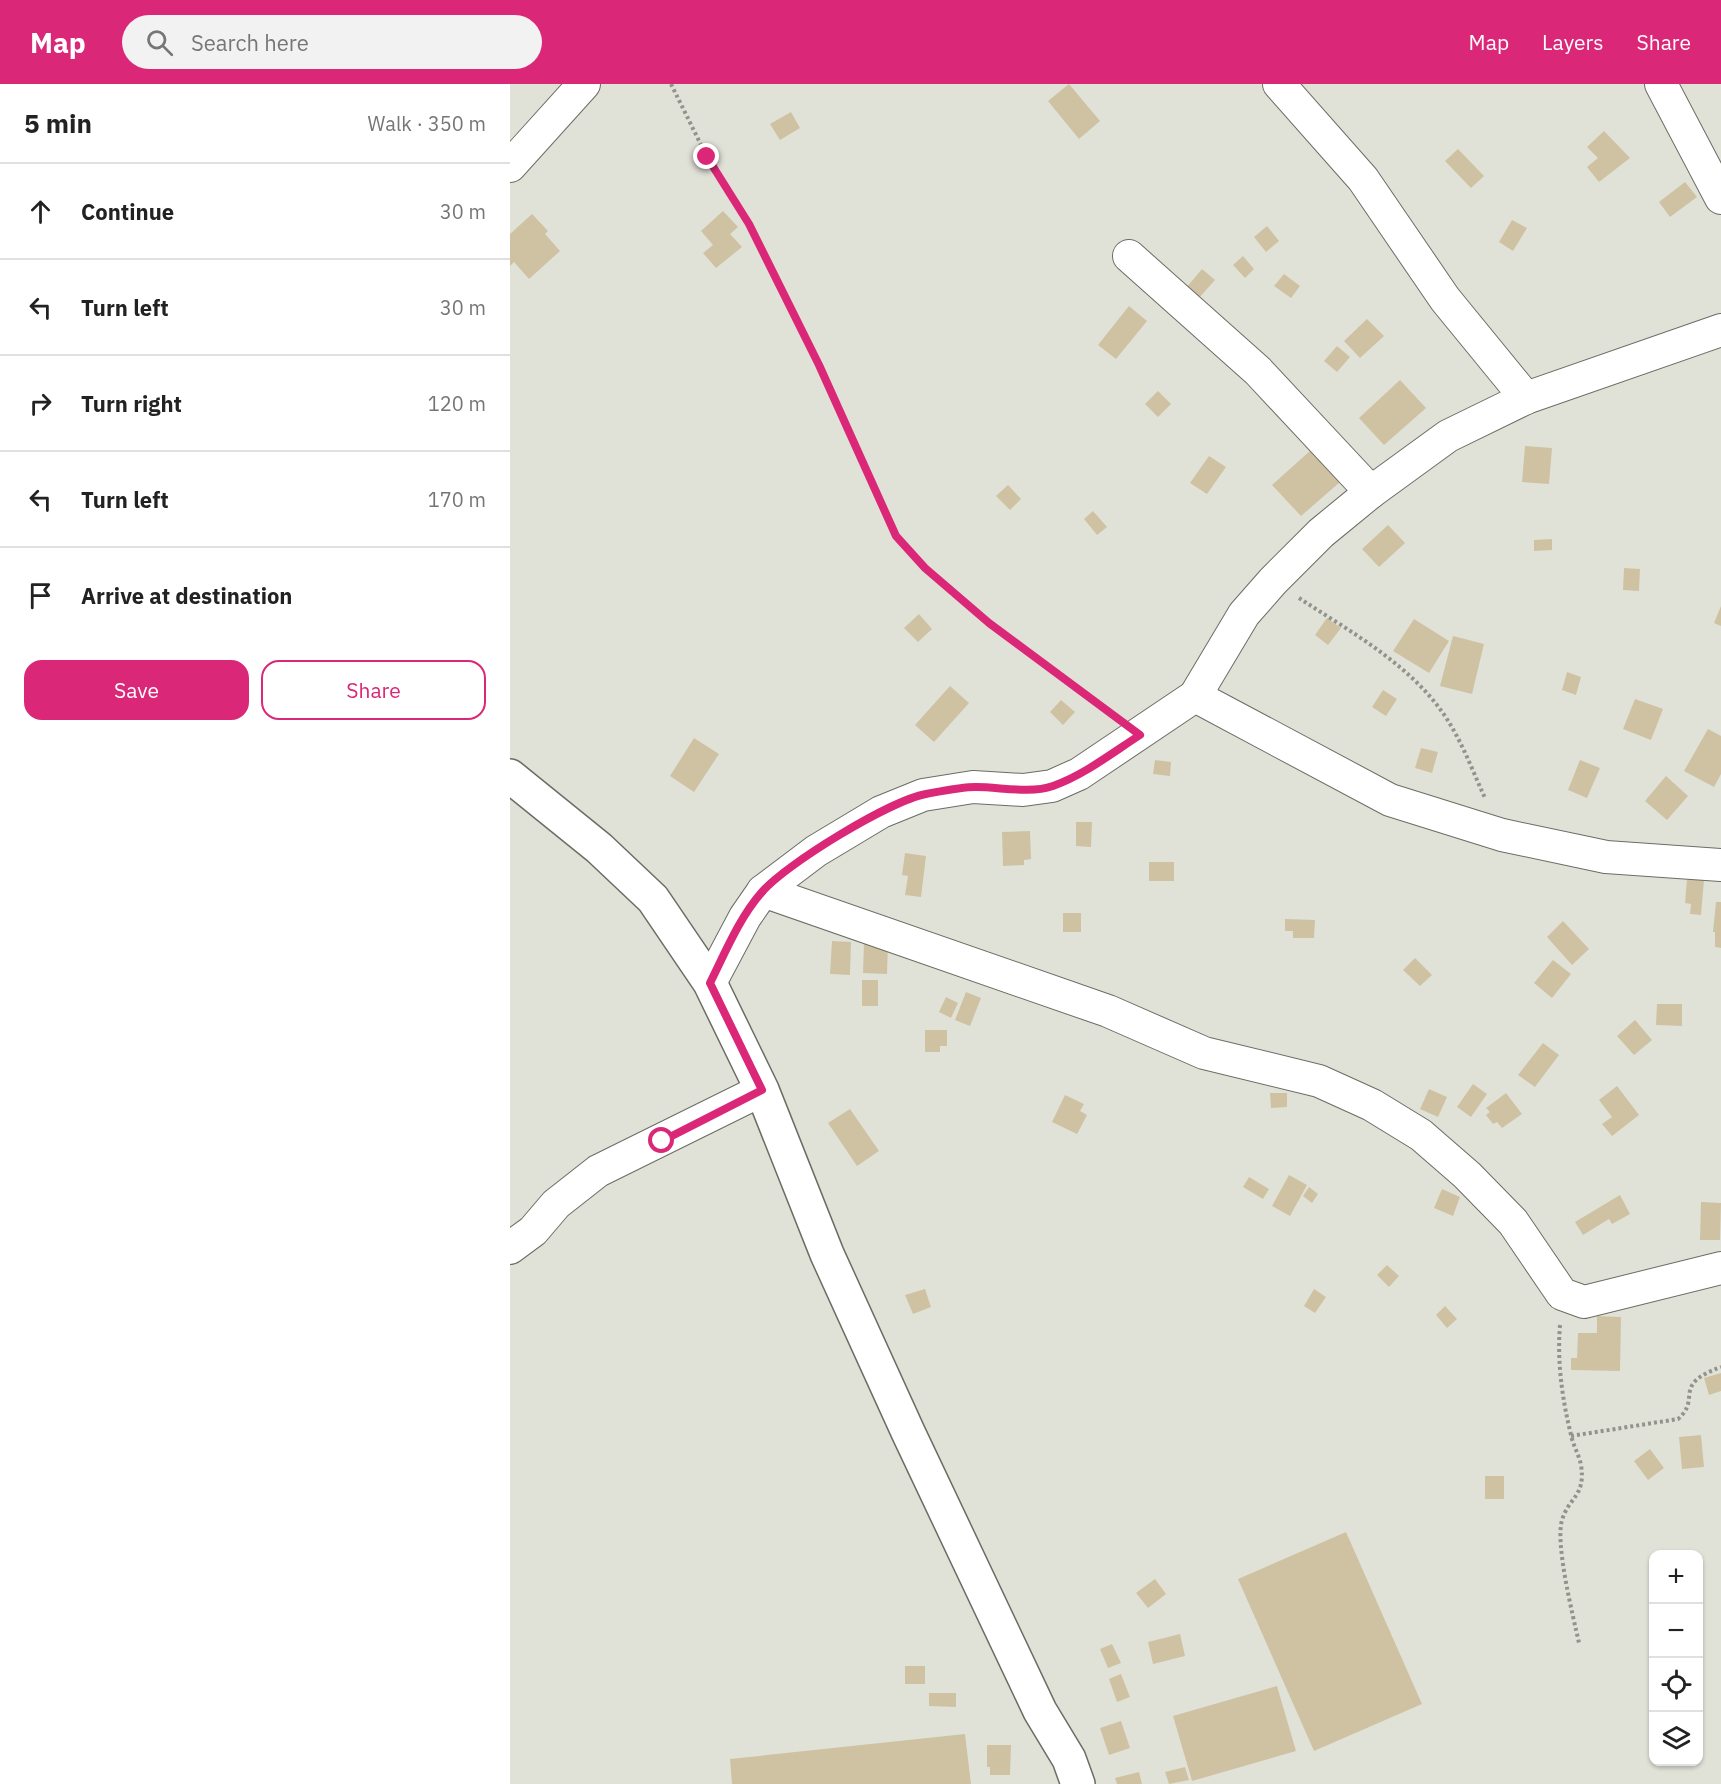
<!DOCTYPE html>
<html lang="en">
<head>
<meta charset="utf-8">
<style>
  :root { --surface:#fff; --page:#f2f2f2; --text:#222; --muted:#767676; --line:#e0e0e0; --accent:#db2777 }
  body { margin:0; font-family:"IBM Plex Sans",sans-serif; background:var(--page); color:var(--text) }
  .controls { position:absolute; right:18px; bottom:18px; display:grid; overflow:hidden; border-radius:12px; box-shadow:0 2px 4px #0004 }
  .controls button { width:54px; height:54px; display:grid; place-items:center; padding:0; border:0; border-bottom:2px solid var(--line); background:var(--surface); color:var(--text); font:30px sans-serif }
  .stop { position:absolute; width:18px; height:18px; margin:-14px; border:4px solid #db2777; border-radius:50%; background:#fff }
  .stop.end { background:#db2777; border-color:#fff; box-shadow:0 2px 6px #0008 }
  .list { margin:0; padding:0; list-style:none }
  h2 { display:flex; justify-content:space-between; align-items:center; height:78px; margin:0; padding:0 24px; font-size:26px }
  h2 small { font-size:20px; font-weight:400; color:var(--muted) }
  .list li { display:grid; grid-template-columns:39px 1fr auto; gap:18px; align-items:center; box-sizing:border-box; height:96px; padding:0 24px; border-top:2px solid var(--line) }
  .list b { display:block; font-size:22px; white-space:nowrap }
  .list em { font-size:20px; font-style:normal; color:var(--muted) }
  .actions { display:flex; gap:12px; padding:18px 24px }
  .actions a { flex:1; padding:14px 0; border:2px solid var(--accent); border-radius:18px; text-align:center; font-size:21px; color:var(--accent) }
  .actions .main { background:var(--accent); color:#fff }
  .icon { flex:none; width:33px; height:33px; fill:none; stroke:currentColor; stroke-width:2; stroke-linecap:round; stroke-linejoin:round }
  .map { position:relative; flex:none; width:1211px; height:1700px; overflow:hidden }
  header { display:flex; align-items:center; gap:36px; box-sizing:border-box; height:84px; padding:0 30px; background:var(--accent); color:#fff }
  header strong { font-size:28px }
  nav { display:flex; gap:33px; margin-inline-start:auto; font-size:21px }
  .search { width:420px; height:54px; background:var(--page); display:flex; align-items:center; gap:15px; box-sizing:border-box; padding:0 21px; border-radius:33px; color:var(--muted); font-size:22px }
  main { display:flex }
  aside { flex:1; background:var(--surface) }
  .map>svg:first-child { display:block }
  .building { fill:#cfc2a2 }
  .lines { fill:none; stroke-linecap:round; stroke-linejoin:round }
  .street-casing { stroke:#6b6d64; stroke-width:34 }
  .secondary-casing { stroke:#6b6d64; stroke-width:36 }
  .path { stroke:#92938c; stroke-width:4; stroke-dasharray:3 3; stroke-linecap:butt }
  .street { stroke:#fff; stroke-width:32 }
  .secondary { stroke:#fff; stroke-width:33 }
  .route { stroke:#db2777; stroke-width:8 }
</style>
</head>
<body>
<header>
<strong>Map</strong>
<div class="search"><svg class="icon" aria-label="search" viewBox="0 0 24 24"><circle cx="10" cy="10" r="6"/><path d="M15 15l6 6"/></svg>Search here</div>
<nav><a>Map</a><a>Layers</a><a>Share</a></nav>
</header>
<main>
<aside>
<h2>5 min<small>Walk · 350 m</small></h2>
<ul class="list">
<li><svg class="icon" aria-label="ahead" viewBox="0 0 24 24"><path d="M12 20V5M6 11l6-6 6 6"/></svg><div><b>Continue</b></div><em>30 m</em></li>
<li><svg class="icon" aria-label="left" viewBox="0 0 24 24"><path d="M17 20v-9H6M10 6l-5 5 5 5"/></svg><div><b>Turn left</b></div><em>30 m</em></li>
<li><svg class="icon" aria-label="right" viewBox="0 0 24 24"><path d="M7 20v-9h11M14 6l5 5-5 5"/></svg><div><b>Turn right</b></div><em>120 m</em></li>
<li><svg class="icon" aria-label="left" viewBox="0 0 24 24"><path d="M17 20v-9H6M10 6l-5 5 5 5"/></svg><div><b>Turn left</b></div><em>170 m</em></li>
<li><svg class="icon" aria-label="arrive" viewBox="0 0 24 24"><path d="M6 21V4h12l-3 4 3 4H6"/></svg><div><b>Arrive at destination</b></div></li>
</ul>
<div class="actions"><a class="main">Save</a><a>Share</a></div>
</aside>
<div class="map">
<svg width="1211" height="1700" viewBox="0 0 1211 1700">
  <rect width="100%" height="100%" fill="#e0e2d8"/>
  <g class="building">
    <polygon points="559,0 590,37 569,55 538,17"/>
    <polygon points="281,28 290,44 270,56 260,40"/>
    <polygon points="1094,47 1120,74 1089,98 1077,83 1088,74 1077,63"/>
    <polygon points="948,65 974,92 961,104 935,77"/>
    <polygon points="1175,98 1187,113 1160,133 1149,118"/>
    <polygon points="213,127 228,143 220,150 232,163 206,184 193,169 203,161 191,147"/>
    <polygon points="22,130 38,147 35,150 50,167 19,195 4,178 0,182 0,150"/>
    <polygon points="1002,136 1017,144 1003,167 989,158"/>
    <polygon points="757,142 769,157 756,168 744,153"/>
    <polygon points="733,172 744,185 735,194 723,181"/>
    <polygon points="692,185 705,196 689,214 676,204"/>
    <polygon points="774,190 790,202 781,214 764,202"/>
    <polygon points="619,222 637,237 606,275 588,261"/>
    <polygon points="857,235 874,252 850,274 834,257"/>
    <polygon points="827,262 840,273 827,288 814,277"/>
    <polygon points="890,296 916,324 874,361 849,334"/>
    <polygon points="648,307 661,320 648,333 635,320"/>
    <polygon points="1015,362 1042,364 1039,400 1012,398"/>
    <polygon points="801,366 830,398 791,432 762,401"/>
    <polygon points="699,372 716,383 697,410 680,399"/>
    <polygon points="498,401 511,415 500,426 486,412"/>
    <polygon points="583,427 597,443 587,451 574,435"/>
    <polygon points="878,441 895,459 869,483 852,465"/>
    <polygon points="1042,455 1042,466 1024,467 1024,456"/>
    <polygon points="1114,484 1130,485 1129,507 1113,506"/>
    <polygon points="1211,522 1211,542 1204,539"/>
    <polygon points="409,530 422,545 408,558 394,544"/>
    <polygon points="817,534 831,544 818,561 805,551"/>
    <polygon points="904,535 939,557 919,589 883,567"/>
    <polygon points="943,552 974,560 962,610 930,602"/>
    <polygon points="1057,588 1071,593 1066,611 1052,606"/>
    <polygon points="440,602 459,619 424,658 405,641"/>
    <polygon points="873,606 887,615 876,632 862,623"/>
    <polygon points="1125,615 1153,625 1141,656 1113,645"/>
    <polygon points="551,616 565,628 553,641 540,628"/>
    <polygon points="1198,645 1211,652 1211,690 1204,703 1174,687"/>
    <polygon points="184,654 209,670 184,708 160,692"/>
    <polygon points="911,664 928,668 922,689 905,684"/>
    <polygon points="645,676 661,678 660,692 643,690"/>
    <polygon points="1070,676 1090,684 1077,714 1058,706"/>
    <polygon points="1156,692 1178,712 1157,736 1135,717"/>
    <polygon points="566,738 582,738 581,763 566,762"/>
    <polygon points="520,747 521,775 514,776 514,781 493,782 492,748"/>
    <polygon points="395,769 416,772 411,813 395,811 398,792 392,791"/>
    <rect x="639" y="778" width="25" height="19"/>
    <polygon points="1177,795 1194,796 1191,831 1180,830 1181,820 1175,819"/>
    <polygon points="1206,818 1211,818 1211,864 1205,863 1205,848 1203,848"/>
    <rect x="553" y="829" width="18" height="19"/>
    <polygon points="775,835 805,836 804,854 783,854 783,847 775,847"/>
    <polygon points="1053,837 1079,865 1062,881 1037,853"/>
    <polygon points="322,857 341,858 340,891 320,890"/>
    <polygon points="354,858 378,858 377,890 353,889"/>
    <polygon points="905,874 922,891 910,902 893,886"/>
    <polygon points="1043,876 1061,890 1042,914 1024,899"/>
    <rect x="352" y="896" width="16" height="26"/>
    <polygon points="456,908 471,914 460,942 445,936"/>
    <polygon points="436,913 448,919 441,934 429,928"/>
    <polygon points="1147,920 1172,920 1172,942 1146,941"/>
    <polygon points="1125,936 1142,956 1124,971 1107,952"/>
    <polygon points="415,946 437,946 437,962 430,962 430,968 415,968"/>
    <polygon points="1033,959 1049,971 1025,1003 1008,991"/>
    <polygon points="963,1000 977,1010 961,1033 947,1023"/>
    <polygon points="1107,1002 1129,1031 1102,1052 1092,1040 1102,1033 1089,1016"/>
    <polygon points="919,1005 937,1013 928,1033 910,1025"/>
    <polygon points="760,1009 777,1009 777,1023 761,1024"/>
    <polygon points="996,1009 1012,1030 992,1044 987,1038 983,1040 976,1031 980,1028 976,1024"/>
    <polygon points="555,1011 574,1020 570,1027 577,1031 567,1050 542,1038"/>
    <polygon points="340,1025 369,1067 347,1082 318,1039"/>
    <polygon points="779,1091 797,1101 780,1132 762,1122"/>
    <polygon points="739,1093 759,1105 753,1115 733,1103"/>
    <polygon points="799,1103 808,1110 802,1119 793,1112"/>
    <polygon points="932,1105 950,1113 943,1132 924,1124"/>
    <polygon points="1110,1111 1120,1130 1102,1140 1099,1135 1073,1151 1065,1138"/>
    <polygon points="1191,1118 1211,1119 1210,1156 1190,1156"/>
    <polygon points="877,1181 889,1192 879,1203 867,1191"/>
    <polygon points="415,1205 421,1223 403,1230 395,1211"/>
    <polygon points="804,1205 816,1213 805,1229 794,1222"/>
    <polygon points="935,1222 947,1235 937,1244 926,1231"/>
    <polygon points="1087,1232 1111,1233 1110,1287 1061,1286 1061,1274 1067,1274 1068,1249 1087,1249"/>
    <polygon points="1211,1289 1211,1307 1199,1311 1194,1294"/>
    <polygon points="1191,1351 1194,1383 1172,1385 1169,1353"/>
    <polygon points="1140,1365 1154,1384 1138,1396 1124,1377"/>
    <rect x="975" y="1392" width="19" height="23"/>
    <polygon points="836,1448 912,1620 804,1667 728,1495"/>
    <polygon points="645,1495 656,1510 638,1524 626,1509"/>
    <polygon points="670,1550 675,1572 643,1580 638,1558"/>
    <polygon points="602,1560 611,1579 598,1584 590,1565"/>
    <rect x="395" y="1582" width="20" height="18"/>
    <polygon points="611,1590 620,1613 607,1618 599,1595"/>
    <polygon points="767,1602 786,1667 682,1697 663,1632"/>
    <polygon points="419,1609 446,1609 446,1623 419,1622"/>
    <polygon points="611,1637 620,1664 599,1671 590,1644"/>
    <polygon points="455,1650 461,1700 222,1700 220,1675"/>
    <polygon points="477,1661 501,1661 500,1691 480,1691 480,1683 477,1683"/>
    <polygon points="675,1683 679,1696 659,1700 655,1688"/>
    <polygon points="629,1688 632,1700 607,1700 605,1694"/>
  </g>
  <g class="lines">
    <defs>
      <g id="street">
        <polyline points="769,0 853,95 935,215 1016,314"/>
        <polyline points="1151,0 1211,114"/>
        <polyline points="0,82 74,0"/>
        <polyline points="619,172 748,287 861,408"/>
        <polyline points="685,612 880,716 992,751 1096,773 1211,781"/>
        <polyline points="253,807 598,927 694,969 809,997 862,1021 911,1051 957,1091 1003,1138 1052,1210 1074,1218 1211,1184"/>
        <polyline points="200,899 235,833 253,807 306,767 371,728 413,711 463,703 513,706 542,702 569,690 685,612 734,530 763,497 811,449 861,408 938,352 1016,314 1211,246"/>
        <polyline points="0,1164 23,1147 46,1120 88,1087 252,1006"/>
      </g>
      <polyline id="secondary" points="0,692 89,764 143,815 200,899 252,1006 317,1170 398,1348 530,1627 559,1675 568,1700"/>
    </defs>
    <use href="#street" class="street-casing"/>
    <use href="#secondary" class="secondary-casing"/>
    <g class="path">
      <polyline points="161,0 197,73 239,140 309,281 386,452 415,484 479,539 602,631"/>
      <path d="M 789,514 C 842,549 906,583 940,640 C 954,663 964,690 975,714"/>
      <path d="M 1050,1241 C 1047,1278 1052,1314 1061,1351 C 1063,1361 1069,1371 1071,1381 C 1076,1412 1059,1413 1052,1436 C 1045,1460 1063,1532 1069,1559"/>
      <path d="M 1061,1352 L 1168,1335 C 1192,1314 1161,1301 1211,1283"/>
    </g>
    <use href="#street" class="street"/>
    <use href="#secondary" class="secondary"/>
  </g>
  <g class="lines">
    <path class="route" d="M 152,1057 L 252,1006 L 200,899 C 215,869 229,834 252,808 C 276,780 379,717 416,710 C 432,707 450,703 466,703 C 491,703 519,710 543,702 C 574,691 602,669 630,651 L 479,539 L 415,484 L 386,452 L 309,281 L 239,140 L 197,73"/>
  </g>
</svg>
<div class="controls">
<button>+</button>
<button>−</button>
<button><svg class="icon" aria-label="locate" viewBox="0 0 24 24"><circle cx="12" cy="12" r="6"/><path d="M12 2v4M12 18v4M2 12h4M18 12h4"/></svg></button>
<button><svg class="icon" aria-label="layers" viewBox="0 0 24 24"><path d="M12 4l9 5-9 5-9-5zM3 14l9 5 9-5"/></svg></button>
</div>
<div class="stop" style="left:152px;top:1057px"></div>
<div class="stop end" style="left:197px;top:73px"></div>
</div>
</main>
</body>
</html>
